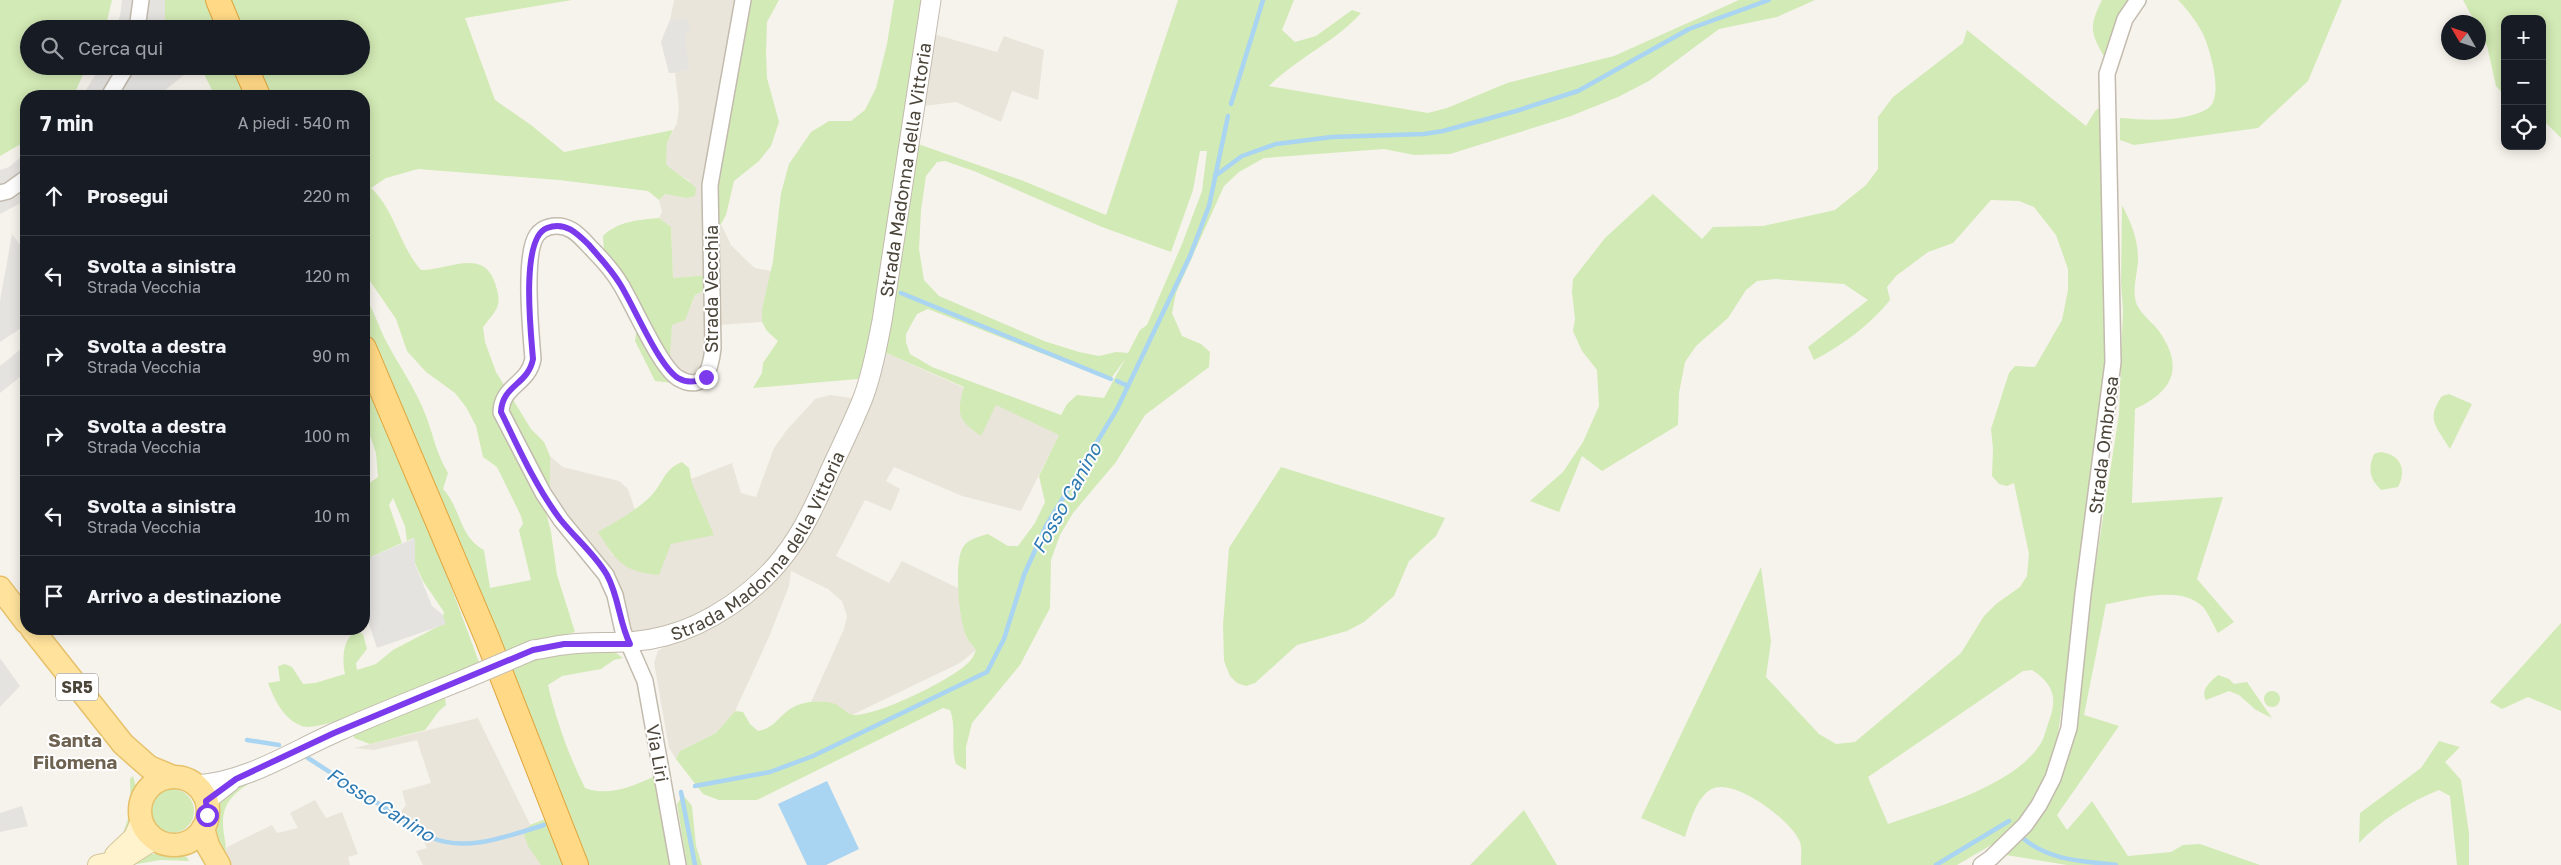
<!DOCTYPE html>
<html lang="it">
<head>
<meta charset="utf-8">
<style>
  :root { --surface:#171b24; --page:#242831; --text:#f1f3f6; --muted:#9ea1a6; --line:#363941 }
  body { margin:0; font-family:"Golos Text",sans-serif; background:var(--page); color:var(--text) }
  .controls { position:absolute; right:15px; top:15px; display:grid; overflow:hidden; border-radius:10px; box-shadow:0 2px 12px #0003 }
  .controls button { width:45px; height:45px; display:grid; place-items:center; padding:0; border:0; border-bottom:1px solid var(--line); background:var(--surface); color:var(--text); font:25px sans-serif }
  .compass { position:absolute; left:2441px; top:15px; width:45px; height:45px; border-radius:50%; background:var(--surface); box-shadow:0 2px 12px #0003; rotate:309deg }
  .stop { position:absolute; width:15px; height:15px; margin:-11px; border:4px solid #7c3aed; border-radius:50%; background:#fff }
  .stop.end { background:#7c3aed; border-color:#fff; box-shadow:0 1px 5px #0008 }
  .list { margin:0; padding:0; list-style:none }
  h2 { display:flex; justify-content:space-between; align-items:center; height:65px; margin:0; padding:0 20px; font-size:21px }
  h2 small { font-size:16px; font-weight:400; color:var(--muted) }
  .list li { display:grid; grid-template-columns:32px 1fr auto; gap:15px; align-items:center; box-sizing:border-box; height:80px; padding:0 20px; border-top:1px solid var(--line) }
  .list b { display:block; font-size:19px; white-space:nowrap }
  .list p { margin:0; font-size:16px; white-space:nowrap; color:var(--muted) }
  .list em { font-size:16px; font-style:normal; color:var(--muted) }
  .icon { flex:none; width:28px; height:28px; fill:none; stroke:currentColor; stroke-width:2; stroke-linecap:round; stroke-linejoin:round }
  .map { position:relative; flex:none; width:2561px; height:865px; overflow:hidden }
  .search { position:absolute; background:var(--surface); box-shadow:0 2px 12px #0003; left:20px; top:20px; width:350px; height:55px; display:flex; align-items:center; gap:12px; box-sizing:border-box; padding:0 18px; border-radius:28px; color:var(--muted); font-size:19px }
  .panel { position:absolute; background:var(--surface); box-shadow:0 2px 12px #0003; left:20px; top:90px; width:350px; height:545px; border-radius:20px }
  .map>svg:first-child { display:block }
  .residential { fill:#eae5da }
  .green { fill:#d2eab5; fill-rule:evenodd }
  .parking { fill:#e5e3e0 }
  .water { fill:#a9d4f2 }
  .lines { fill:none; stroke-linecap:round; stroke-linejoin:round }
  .stream { stroke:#a9d4f2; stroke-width:4.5 }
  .minor-casing { stroke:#c2bbae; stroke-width:18 }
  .tertiary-casing { stroke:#c2bbae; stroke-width:21 }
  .secondary-casing { stroke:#d6c79b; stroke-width:22 }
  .primary-casing { stroke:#e6c16a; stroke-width:25 }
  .trunk-casing { stroke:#e0a43c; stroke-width:26 }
  .minor { stroke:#fff; stroke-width:15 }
  .tertiary { stroke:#fff; stroke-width:19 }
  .secondary { stroke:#fff3cd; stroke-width:20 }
  .primary { stroke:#ffe39c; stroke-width:22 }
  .trunk { stroke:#ffd985; stroke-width:24 }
  .tertiary-bridge-casing { stroke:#c2bbae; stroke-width:21; stroke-linecap:butt }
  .tertiary-bridge { stroke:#fff; stroke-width:19 }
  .route { stroke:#7c3aed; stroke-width:6 }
  .labels { text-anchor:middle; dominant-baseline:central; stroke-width:4; stroke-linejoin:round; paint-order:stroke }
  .shield { fill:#fff; stroke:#817c74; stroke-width:1 }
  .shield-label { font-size:16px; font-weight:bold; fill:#4b4439 }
  .street-label { font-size:18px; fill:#4b4439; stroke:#fff }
  .water-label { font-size:19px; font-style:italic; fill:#2e7ab2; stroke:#fff }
  .neighbourhood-label { font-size:19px; font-weight:bold; fill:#6e6250; stroke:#fff }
</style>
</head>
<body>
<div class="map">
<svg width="2561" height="865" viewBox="0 0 2561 865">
  <rect width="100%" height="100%" fill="#f6f3ec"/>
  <g class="residential">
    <polygon points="674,0 740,0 724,97 709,368 694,379 669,367 672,324 692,304 695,295 707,289 709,275 673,278 671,227 659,218 662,212 659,200 665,194 686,198 690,181 671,170 666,164 665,156 667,143 677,123 679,107 675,73 669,73 661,42 670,20"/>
    <polygon points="933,34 997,52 1004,36 1044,50 1038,100 1012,91 1001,122 956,102 924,106"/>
    <polygon points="721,224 731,245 747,261 755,268 771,271 762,309 762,322 718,325 717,225"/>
    <polygon points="884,352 964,388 1059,435 1021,511 962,496 894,467 886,481 900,489 891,511 865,500 836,556 889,583 902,561 958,588 966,637 976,650 960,663 852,715 846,711 818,701 811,702 844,629 847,616 842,601 828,589 791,571 789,586 769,637 735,711 716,733 680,751 676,759 669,748 654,663 658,651 764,585"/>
    <polygon points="830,395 852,398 796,526 771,560 734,590 698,614 655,630 630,633 623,603 547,495 550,487 550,456 563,467 619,481 628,489 635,510 599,532 613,556 692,483 691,479 732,463 741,493 756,497 774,448 786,431 815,399"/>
    <polygon points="478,718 550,865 423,865 416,851 427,848 422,838 395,819 406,805 402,791 431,783 417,740 374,750 354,748"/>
    <polygon points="315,800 326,818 342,812 358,854 348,857 350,865 230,865 225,858 227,847 272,825 277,833 298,828 290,813"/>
  </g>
  <g class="green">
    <polygon points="0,0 112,0 105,29 29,29 29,66 87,66 76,90 70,96 26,96 26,141 0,156"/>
    <polygon points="165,0 211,0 222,29 165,29"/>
    <path d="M 228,0 L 572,0 L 465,18 L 495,100 L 531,125 L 564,152 L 673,130 L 667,143 L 666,164 C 675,174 687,178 696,188 L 695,196 L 686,198 L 665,194 L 659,200 L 648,191 L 559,180 L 418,169 L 386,178 L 371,188 C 395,210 399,245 421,270 C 447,271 483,247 495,283 C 503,306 497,309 483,327 L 485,342 L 496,372 L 531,429 L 544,442 L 550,456 L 550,487 L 544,504 L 551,532 L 557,575 L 575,632 L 502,652 L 364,324 L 364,296 C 374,310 378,325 386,341 C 399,366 416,389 426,416 C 434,437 436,453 448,473 L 443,489 C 461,508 459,537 484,550 L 490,588 L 531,580 L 519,530 L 523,524 L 521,516 L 497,467 L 483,457 L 476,426 L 466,407 L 455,393 L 426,372 L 407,351 L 396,319 L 370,281 L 364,258 L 364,96 L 269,96 L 256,66 L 361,66 L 361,29 L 241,29 Z"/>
    <polygon points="747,0 779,0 767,22 766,53 767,78 779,122 771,146 759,161 734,181 726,215 721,224 717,225 713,185"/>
    <polygon points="894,0 925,0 866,362 858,379 753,388 762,373 763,363 778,341 767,331 762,322 762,309 773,261 781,193 789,164 811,132 829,121 851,121 865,110 876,88 887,44"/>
    <path d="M 1178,0 L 1294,0 L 1282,30 L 1295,42 L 1316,36 L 1352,10 L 1361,13 C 1335,42 1297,58 1269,86 L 1428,113 L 1447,108 L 1507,83 L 1614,56 L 1739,0 L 1815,0 L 1777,17 L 1719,29 L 1649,81 L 1618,97 L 1571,116 L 1450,154 L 1414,155 L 1384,149 L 1264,158 L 1239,172 L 1224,186 L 1176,293 L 1172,313 L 1182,336 L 1201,344 L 1210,352 L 1209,367 L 1145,415 L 1116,462 L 1073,513 L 1060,535 L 1051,560 L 1050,608 L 1020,665 L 972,723 L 966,747 L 966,770 L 956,764 C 950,746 957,729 950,710 L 943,708 L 757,800 L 719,800 L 703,794 L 676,759 L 680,751 L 716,733 L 735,711 L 743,712 L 750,724 L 758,731 C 780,727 780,708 805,703 C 814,701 826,701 835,704 C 842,707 848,715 855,715 C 879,715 954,679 970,661 C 973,658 974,654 976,650 C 973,646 969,642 967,638 C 959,622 954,565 962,549 C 967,539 978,537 988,534 L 1008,546 L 1018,546 L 1035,523 L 1045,502 L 1039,476 L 1059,435 L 996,405 L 981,436 C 958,420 956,415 964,387 L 884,352 L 918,144 L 1021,180 L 1106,215 ZM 1200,151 L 1207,151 L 1202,191 L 1182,244 L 1147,325 L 1140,330 L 1128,353 L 1116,352 L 1099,356 L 1079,352 L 1044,341 L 939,296 L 924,280 L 919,249 L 921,210 L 926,176 L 937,162 L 945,161 L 974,171 L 1102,227 L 1171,252 L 1193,190 ZM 928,309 L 1110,380 L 1125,359 L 1104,398 L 1077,395 L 1067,404 L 1061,415 L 932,367 L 910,354 L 906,342 L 906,334 L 917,314 Z"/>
    <path d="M 2102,0 L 2129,0 L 2104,56 C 2089,32 2090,24 2102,0 Z"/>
    <path d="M 2178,0 L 2342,0 L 2308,81 L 2258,128 L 2134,145 L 2120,140 L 2120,118 C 2147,120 2182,123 2207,109 C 2225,99 2210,49 2203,34 C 2197,22 2187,9 2178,0 Z"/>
    <polygon points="2463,0 2561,0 2561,138 2542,119 2542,19 2505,19 2505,96 2496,86 2487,46 2479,29 2478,22 2475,22"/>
    <path d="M 1967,30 L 2086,126 L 2095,111 L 2105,103 L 2111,362 L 2057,741 L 2041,793 L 2018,823 L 1998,841 L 1957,865 L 1801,865 C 1801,858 1802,848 1800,842 C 1792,821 1732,775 1710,790 C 1696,799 1690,822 1685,837 L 1641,818 L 1761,567 L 1771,641 L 1766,677 L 1819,734 L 1836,744 L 1855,742 L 1961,653 L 1984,616 L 1996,604 L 2020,587 L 2027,576 L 2029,554 L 2014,483 L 2007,486 L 1999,484 L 1992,476 L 1993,449 L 1991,429 L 2009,373 L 2015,366 L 2035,367 L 2062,320 L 2068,290 L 2068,269 L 2056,235 L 2034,207 L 2019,201 L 1991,200 L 1953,243 L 1928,252 L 1896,276 L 1887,287 L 1890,300 C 1870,325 1843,345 1814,360 L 1808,347 L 1868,300 L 1844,284 L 1775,279 L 1757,281 L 1746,290 L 1728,318 L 1696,346 L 1685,362 L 1679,393 L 1678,425 L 1602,471 L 1582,456 L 1559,512 L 1530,501 L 1563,472 L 1583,442 L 1599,406 L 1597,370 L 1582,351 L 1573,331 L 1575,319 L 1572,292 L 1573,279 L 1605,238 L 1653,194 L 1702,239 L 1713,227 L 1763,226 L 1835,210 L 1866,185 L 1878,169 L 1878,117 L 1893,97 L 1963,43 ZM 2032,670 C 2051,682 2058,696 2050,718 C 2047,726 2045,736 2041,743 C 2015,786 1933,808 1888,824 L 1868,777 L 2023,671 Z"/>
    <polygon points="200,66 236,66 248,96 215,96"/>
    <path d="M 2122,205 C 2131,223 2138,238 2138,259 C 2138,273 2131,291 2137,305 C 2141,314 2153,323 2159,331 C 2184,367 2174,391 2135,409 L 2132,503 L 2223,497 L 2197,579 L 2234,622 L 2218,633 C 2213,625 2208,612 2202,606 C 2179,584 2133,600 2106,604 L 2084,715 L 2119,726 L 2057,815 L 2067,830 L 2092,801 L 2128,856 L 2171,852 L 2183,845 L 2200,844 L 2260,865 L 2067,865 L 2006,855 L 2007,850 L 2041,811 L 2084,640 L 2119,414 L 2123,310 L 2121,283 Z"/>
    <path d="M 659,218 L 671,227 L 673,278 L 709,275 L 707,289 L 695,295 L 685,320 L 672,325 L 669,374 L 682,384 L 655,381 L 635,341 L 638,321 L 605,270 L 603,236 C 618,221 639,220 659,218 Z"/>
    <path d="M 364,372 L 437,549 L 479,662 C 452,674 324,735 302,726 C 283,719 275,700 268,683 L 280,681 L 278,666 L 285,664 L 292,667 L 303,684 L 315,683 L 345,674 C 342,660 342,640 356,631 L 363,634 L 367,649 L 356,663 L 357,670 L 376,664 L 393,650 L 441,625 L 444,612 L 423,581 L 415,563 L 413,538 L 407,541 L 405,526 L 393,498 L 389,505 L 402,543 L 364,560 L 364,487 L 378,477 L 376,453 L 364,418 Z"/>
    <path d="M 2449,394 L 2472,404 L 2450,449 C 2437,427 2425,420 2442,396 Z"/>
    <path d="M 2380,452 C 2401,454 2407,470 2398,487 L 2381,490 C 2369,478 2368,469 2374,454 Z"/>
    <path d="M 682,462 L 689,468 L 692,483 L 714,535 L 671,544 L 659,575 C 623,572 616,561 598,532 C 616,521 636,511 651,496 C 663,483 664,469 682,462 Z"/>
    <polygon points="1281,467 1445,518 1436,536 1409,561 1394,596 1364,622 1347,631 1297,645 1255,683 1246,686 1237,683 1230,676 1224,661 1223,625 1229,548"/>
    <polygon points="2561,623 2561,711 2528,697 2502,709 2490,702"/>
    <path d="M 612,650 L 623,658 L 614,660 L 601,669 L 562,676 L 548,685 C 556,720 569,756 585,788 C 608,797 634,786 655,776 L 670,865 L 585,865 L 509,667 L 547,653 Z"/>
    <path d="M 2218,675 L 2229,679 L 2234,684 L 2247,682 L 2272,718 L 2256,710 L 2239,695 L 2229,691 L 2206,700 C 2200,690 2211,681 2218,675 Z"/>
    <circle cx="2272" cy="699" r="8"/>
    <polygon points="444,692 446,705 439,711 425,730 370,744 354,738 353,730"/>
    <path d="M 2439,741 L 2460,747 L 2445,762 L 2461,780 L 2469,833 L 2469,865 L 2457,865 L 2450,796 L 2439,790 C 2409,802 2381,820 2359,843 L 2360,813 L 2421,768 Z"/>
    <polygon points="133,776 137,790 133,806 135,824 122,836 131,810 130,779"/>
    <path d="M 255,780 C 238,790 222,801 223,824 C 223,837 228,845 225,858 C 221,851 214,841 212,833 C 207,804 232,788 255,780 Z"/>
    <circle cx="172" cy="811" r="22"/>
    <polygon points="683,795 692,806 696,846 702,865 687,865 677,804"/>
    <polygon points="1524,810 1557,865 1470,865"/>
    <polygon points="548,818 564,865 541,865 528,846 524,835 530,825"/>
    <polygon points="150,854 176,854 187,857 189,861 161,860 131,865"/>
  </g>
  <g class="parking">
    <polygon points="122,0 165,0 165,29 115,29 120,16"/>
    <polygon points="688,19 690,32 685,33 689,70 669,73 661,42 670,20"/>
    <polygon points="101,66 195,66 158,96 82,96"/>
    <polygon points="26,153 26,200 0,214 0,170 9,167"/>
    <polygon points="12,234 26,253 26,325 0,342 0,301"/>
    <polygon points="26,345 26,372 0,393 0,366"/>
    <polygon points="415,538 415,564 432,606 442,614 446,624 377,648 364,609 364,560"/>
    <polygon points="0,658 20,686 0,707"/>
    <polygon points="22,806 28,826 0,832 0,813"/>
  </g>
  <polygon class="water" points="827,781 859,849 826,865 807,865 778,804"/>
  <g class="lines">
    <g class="stream">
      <polyline points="1231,104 1263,0"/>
      <polyline points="1215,176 1242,156 1276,144 1332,137 1424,134 1443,131 1516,111 1578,91 1689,29 1769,0"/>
      <polyline points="901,293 1111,379"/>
      <polyline points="1117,381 1128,386"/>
      <polyline points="247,740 279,745"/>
      <path d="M 308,758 L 430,837 C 466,853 508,836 544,825"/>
      <polyline points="695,786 770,772 813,756 987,672 1004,639 1024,575 1046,526 1117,409 1190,256 1209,206 1228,116"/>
      <polyline points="681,792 695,865"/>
      <path d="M 2024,839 C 2050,861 2084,861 2116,865"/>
      <polyline points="1936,865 2009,821"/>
    </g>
    <defs>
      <g id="minor">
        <polyline points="137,29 141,0"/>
        <polyline points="109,96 127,66"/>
        <polyline points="0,193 8,191 26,178"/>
        <path d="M 678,865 L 645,681 L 623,631 L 615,595 L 606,575 L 561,520 L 543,493 L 501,412 C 502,385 528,385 533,359 C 531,334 523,254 537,235 C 540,231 545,228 549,227 C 568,222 579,235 590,247 C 602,259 613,271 621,285 C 634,306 660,367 678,378 C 705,394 711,367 713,348 L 710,185 L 743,0"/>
        <polyline points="1981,865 1991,858 2025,825 2039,805 2053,778 2069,728 2083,594 2113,362 2107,74 2125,19 2138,0"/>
      </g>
      <g id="tertiary">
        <path id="s1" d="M 533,650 C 543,649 553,646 563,645 C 599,640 628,646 665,636 C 708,625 755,593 783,557 C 803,532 817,501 830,471 C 841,447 853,423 863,398 C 872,374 877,347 882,321 L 931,0"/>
        <path d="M 196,785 C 248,782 294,750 341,730 C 382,712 423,696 465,679"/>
        <polyline points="206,801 230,782"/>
      </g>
      <g id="secondary">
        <polyline points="115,855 134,837 141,821"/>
        <polyline points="98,865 122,860 155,839"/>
      </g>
      <g id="primary">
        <polyline points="0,588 26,622"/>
        <polyline points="32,629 123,744 149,767 173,777"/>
        <circle cx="174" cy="811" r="34"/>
        <polyline points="203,828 208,846 219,865"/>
      </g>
      <g id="trunk">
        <polyline points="218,0 230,29"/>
        <polyline points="245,66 258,96"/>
        <polyline points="364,348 487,638 576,865"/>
      </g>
    </defs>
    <use href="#minor" class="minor-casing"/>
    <use href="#tertiary" class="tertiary-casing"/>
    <use href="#secondary" class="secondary-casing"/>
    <use href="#primary" class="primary-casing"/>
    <use href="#trunk" class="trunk-casing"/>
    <use href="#minor" class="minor"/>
    <use href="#tertiary" class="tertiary"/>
    <use href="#secondary" class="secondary"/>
    <use href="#primary" class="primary"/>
    <use href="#trunk" class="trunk"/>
    <defs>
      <polyline id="tertiary-bridge" points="465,679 533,650"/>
    </defs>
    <use href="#tertiary-bridge" class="tertiary-bridge-casing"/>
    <use href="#tertiary-bridge" class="tertiary-bridge"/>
  </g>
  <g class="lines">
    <path class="route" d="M 207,815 L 206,801 L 236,779 L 334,733 L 533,650 L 564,644 L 630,644 C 619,622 619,597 607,575 C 595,554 575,538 560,519 C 536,487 519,449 501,412 C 502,385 528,385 533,359 C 531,334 520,238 547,228 C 565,221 577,233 589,245 C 600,258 611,269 620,284 C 634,306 658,365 678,378 C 688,384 697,382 706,377"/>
  </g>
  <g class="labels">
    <rect class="shield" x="56" y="673.5" width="42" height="27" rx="4"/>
    <g class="shield-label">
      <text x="77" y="687">SR5</text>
    </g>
    <g class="street-label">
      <text stroke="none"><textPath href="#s1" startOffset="688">Strada Madonna della Vittoria</textPath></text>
      <text transform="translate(711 289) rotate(-90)">Strada Vecchia</text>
      <text transform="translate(2103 445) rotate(-83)">Strada Ombrosa</text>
      <text stroke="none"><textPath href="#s1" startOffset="268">Strada Madonna della Vittoria</textPath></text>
      <text transform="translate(658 753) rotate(80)">Via Liri</text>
    </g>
    <g class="water-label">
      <text transform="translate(1066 498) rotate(-61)">Fosso Canino</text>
      <text transform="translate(381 804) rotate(32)">Fosso Canino</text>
    </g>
    <g class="neighbourhood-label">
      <text x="75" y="739">Santa<tspan x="75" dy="22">Filomena</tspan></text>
    </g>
  </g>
</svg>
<div class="controls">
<button>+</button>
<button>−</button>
<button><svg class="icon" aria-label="locate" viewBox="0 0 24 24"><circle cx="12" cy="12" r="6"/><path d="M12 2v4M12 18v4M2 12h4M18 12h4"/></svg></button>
</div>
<svg class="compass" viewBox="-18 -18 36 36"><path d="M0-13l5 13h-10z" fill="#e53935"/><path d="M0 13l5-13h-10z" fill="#9ea1a6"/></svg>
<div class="stop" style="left:207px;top:815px"></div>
<div class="stop end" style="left:706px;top:377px"></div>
<div class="search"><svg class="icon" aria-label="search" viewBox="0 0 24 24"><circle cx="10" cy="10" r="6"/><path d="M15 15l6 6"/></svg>Cerca qui</div>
<section class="panel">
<h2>7 min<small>A piedi · 540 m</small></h2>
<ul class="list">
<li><svg class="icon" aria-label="ahead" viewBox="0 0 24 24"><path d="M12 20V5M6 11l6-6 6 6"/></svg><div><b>Prosegui</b></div><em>220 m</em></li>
<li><svg class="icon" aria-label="left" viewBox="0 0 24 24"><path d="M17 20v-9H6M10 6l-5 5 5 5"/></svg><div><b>Svolta a sinistra</b><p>Strada Vecchia</p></div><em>120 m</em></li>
<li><svg class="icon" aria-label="right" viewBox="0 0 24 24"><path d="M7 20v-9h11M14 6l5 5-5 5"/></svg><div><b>Svolta a destra</b><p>Strada Vecchia</p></div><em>90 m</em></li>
<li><svg class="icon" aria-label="right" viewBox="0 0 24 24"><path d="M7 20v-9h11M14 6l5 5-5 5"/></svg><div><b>Svolta a destra</b><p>Strada Vecchia</p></div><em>100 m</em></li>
<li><svg class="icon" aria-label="left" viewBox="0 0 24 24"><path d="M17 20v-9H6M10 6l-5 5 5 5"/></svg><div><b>Svolta a sinistra</b><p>Strada Vecchia</p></div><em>10 m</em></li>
<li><svg class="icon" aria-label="arrive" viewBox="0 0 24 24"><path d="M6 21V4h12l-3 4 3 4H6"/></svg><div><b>Arrivo a destinazione</b></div></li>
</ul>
</section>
</div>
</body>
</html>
